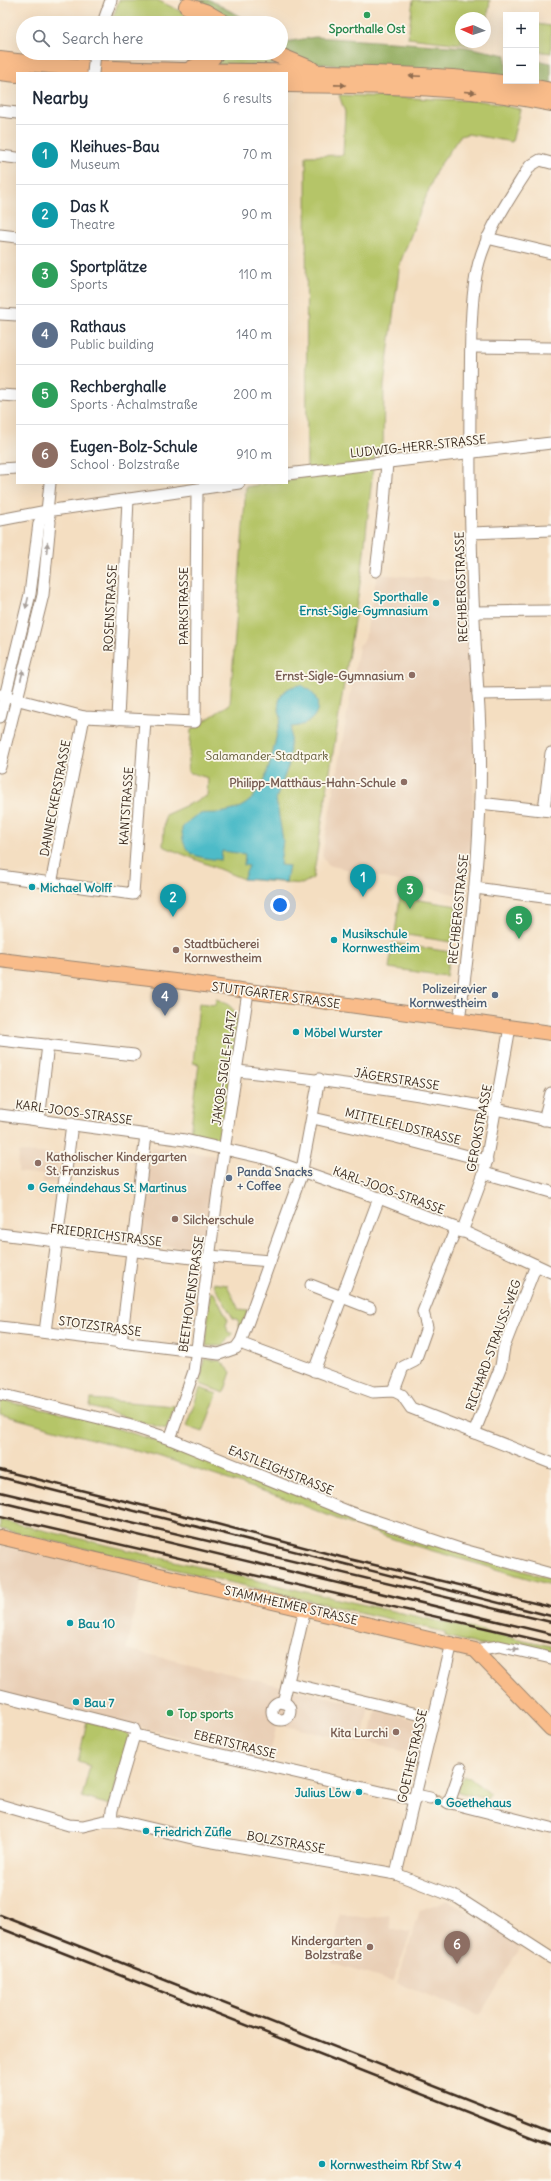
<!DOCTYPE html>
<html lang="en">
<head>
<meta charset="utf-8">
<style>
  :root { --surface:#fff; --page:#f2f2f3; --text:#1f2937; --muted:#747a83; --line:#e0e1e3; --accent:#0b8043 }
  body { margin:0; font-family:Delius,sans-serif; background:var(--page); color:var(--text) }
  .controls { position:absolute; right:12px; top:12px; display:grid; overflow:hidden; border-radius:0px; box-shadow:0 4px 16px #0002 }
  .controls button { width:36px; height:36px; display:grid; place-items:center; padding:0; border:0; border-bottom:1px solid var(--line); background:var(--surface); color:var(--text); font:20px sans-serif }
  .compass { position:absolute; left:455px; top:12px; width:36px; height:36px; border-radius:50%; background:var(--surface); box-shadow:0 4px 16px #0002; rotate:273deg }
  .you { position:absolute; left:280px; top:905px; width:14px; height:14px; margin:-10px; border:3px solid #fff; border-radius:50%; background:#1a73e8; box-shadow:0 0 0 6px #1a73e833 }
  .badge { display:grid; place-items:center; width:26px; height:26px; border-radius:50%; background:var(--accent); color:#fff; font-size:13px; font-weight:700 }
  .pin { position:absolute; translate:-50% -33px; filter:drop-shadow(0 1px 2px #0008) }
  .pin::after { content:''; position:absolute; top:21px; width:14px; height:12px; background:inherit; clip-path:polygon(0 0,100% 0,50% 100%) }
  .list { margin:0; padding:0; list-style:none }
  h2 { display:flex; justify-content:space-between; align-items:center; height:52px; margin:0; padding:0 16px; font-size:17px }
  h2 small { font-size:13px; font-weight:400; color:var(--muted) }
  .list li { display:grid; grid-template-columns:26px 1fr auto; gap:12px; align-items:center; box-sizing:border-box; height:60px; padding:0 16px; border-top:1px solid var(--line) }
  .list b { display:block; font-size:15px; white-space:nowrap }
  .list p { margin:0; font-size:13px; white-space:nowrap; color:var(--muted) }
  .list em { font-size:13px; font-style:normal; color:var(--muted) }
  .icon { flex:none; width:22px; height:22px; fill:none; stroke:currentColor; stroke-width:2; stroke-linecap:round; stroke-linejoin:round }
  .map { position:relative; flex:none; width:551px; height:2181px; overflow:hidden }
  .search { position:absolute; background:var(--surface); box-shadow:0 4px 16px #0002; left:16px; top:16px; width:272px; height:44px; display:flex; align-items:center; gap:10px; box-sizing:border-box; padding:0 14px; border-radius:22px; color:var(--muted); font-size:15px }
  .panel { position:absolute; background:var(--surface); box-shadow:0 4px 16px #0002; left:16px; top:72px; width:272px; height:412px; border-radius:0px }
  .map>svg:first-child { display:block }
  .built { fill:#e9cfb6 }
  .green { fill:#b5c568; stroke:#787843 }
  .forest { fill:#90aa5c; stroke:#666a3d }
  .water { fill:#4ebbc8; stroke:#447273 }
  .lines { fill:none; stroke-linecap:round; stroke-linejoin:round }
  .minor-tunnel { stroke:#cfbaa0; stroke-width:11; stroke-dasharray:11 5.5; stroke-linecap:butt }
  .minor-casing { stroke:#988470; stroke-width:13 }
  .major-casing { stroke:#988470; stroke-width:16 }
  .highway-casing { stroke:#988470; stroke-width:18 }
  .minor { stroke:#fff; stroke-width:11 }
  .major { stroke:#f9bc8a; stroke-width:14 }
  .highway { stroke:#f9bc8a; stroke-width:16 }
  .rail { stroke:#3b2a1e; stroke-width:2.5 }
  .minor-bridge-casing { stroke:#988470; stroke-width:13; stroke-linecap:butt }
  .minor-bridge { stroke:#fff; stroke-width:11 }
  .oneway { fill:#906c4f }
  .oneway2 { fill:#a79f9a }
  .leisure-dot { fill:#2e9e5b; stroke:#fbf7ec; stroke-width:1.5 }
  .culture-dot { fill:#0f9aa8; stroke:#fbf7ec; stroke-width:1.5 }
  .education-dot { fill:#8d6e63; stroke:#fbf7ec; stroke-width:1.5 }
  .service-dot { fill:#5c6f8a; stroke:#fbf7ec; stroke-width:1.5 }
  .labels { text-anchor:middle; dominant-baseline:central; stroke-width:3.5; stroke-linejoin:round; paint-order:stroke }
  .leisure-label { font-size:12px; font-weight:bold; fill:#27864d; stroke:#fbf7ec }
  .street-label { font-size:12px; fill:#3b2a1e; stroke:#fbf7ec }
  .culture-label { font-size:12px; font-weight:bold; fill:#0d838f; stroke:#fbf7ec; text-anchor:start }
  .education-label { font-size:12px; font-weight:bold; fill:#785e54; stroke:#fbf7ec; text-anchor:end }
  .park-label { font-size:12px; fill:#605834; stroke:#fbf7ec }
  .service-label { font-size:12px; font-weight:bold; fill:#4e5e75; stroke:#fbf7ec; text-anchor:end }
</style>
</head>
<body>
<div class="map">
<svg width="551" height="2181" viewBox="0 0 551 2181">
  <rect width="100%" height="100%" fill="#fbf7ec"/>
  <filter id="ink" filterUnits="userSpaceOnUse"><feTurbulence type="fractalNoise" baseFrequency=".025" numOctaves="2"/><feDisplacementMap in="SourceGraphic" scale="8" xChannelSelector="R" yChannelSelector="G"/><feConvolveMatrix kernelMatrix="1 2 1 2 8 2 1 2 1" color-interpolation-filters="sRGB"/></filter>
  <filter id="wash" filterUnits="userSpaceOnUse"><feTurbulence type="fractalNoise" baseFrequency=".012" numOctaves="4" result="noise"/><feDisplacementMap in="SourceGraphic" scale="16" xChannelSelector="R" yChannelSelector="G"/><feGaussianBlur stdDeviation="0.9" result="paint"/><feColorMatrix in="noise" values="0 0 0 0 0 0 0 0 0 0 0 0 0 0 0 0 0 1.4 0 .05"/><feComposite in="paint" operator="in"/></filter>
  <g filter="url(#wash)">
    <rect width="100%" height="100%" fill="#f4dec1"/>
    <g class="built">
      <polygon points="377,574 467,581 474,755 473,808 467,897 328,865 322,856 359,646 365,639"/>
      <polygon points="151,1147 218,1156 204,1251 139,1242"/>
      <polygon points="19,1152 59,1154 57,1183 43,1182 43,1175 18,1172"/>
      <polygon points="0,1542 143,1575 126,1649 369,1707 361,1743 277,1724 269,1758 0,1694"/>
      <polygon points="376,1710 422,1721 415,1753 369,1742"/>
      <polygon points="448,1900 522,1944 480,2015 397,1983 420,1910"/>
      <polygon points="340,1914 367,1918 389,1915 391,1929 411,1932 393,1982 332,1963"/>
    </g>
    <g class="green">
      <polygon points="119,0 157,0 195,18 201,23 111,23"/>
      <polygon points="413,0 490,0 485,39 485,18 461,18 461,42 474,42 470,45 408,38"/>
      <polygon points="536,24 551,26 551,53 536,51"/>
      <polygon points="103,53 202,53 194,56 102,57"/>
      <polygon points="225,53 265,53 285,65 214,66"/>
      <polygon points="339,95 482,101 520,109 512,142 468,134 460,136 436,171 400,263 384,385 383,454 375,455 373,468 362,571 313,878 302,884 243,879 163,846 165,815 207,796 208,778 188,772 191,730 230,704 246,487 269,483 287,483 287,480 307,476 306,156 343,155 345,112"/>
      <polygon points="400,897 457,906 451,942 395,933"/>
      <polygon points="393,943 450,952 446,976 389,968"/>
      <path d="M 216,999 C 227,1003 234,1007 238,1019 L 224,1132 L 216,1138 L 190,1134 L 199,1064 L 193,1063 L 199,1003 L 215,1005 Z"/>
      <polygon points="213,1283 227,1285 239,1310 248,1311 240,1330 238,1320 233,1318"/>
      <polygon points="210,1292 214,1293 228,1320 226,1325 228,1332 233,1334 226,1340 224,1346 206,1346"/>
      <polygon points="204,1359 221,1361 231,1372 224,1393 200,1384"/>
      <polygon points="200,1388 217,1394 203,1432 186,1426"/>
      <polygon points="91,1399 175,1406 166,1429 90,1407"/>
      <polygon points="0,1400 87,1419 163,1443 301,1496 459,1552 551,1579 551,1585 402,1542 350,1524 284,1498 158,1457 0,1414"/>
      <polygon points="0,1520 306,1592 551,1646 551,1656 476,1644 445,1636 445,1632 0,1529"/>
      <polygon points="87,1721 126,1731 129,1737 110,1805 82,1797 90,1766 78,1762"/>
      <polygon points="464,1776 470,1777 490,1795 487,1799 458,1792 460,1781"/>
    </g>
    <g class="forest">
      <polygon points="195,0 210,0 252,23 233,23"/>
      <path d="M 315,37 L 466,47 L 506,55 L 506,80 C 470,76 435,72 399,69 C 366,67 308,68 281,51 L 281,39 L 286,42 Z"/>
      <polygon points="536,60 551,63 551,86 536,81"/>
    </g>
    <path class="water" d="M 301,685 C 329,698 319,726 291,727 L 289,764 L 276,799 L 283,840 L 280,865 L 289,866 L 286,882 L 243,879 L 249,866 L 244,865 L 245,854 L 222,851 L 221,860 C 196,857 182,857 182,828 C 201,807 202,816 225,812 C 270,805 271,752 281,717 C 274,700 283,686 301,685 Z"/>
  </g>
  <g filter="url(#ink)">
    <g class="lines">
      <polyline class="minor-tunnel" points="430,1798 447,1802"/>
      <defs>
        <g id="minor">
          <polyline points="103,23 111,0"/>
          <polyline points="0,111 17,113"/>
          <polyline points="0,156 17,158"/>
          <polyline points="0,235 17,237"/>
          <polyline points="487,238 551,253"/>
          <polyline points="0,314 17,315"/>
          <polyline points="471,347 551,348"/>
          <polyline points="0,395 17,396"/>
          <polyline points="0,469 17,468"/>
          <polyline points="287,474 551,443"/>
          <polyline points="0,520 47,511 239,483"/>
          <polyline points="472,533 551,530"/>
          <polyline points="376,571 384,505 387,462"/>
          <polyline points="474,612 551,611"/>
          <polyline points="478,694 551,693"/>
          <polyline points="0,695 84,717 195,722 197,490"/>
          <polyline points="0,717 30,594 39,523 47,511"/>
          <polyline points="118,719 128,499"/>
          <polyline points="0,767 43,595 50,522 47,511 50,483"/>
          <polyline points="480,803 551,811"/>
          <polyline points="544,810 551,753"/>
          <polyline points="0,876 133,894 145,720"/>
          <polyline points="51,884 84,717"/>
          <polyline points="475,888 551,898"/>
          <path d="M 459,1020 C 474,913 486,802 478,694 C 472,598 469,501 470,406 C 471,365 469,315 476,275 C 483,235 509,200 530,166 L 540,160 L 551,163"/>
          <polyline points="0,1040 134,1055"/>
          <path d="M 237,1071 C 343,1082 448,1097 551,1121"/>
          <polyline points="0,1115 185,1140 264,1158 379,1198 456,1228 551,1272"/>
          <polyline points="313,1118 396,1137 487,1161"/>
          <polyline points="39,1120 48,1045"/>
          <polyline points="544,1120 551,1093"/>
          <polyline points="484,1173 551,1192"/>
          <polyline points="462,1232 484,1173 510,1027"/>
          <polyline points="0,1234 208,1260"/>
          <polyline points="209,1256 270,1261"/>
          <polyline points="311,1285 370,1308"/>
          <polyline points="0,1327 219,1354 236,1348 241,1341 301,1175 319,1079"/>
          <polyline points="45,1332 72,1124"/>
          <polyline points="121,1343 146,1135"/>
          <polyline points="245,1345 373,1392 394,1391 402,1395 411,1408 551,1463"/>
          <polyline points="314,1371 379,1198"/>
          <polyline points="394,1391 403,1367 415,1361 427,1327 423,1312 456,1228"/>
          <polyline points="0,1394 128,1425 170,1439 352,1513 460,1549 551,1574"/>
          <polyline points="474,1433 501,1366 504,1347 536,1265"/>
          <polyline points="170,1439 194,1371 218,1191 248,992"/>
          <polyline points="475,1650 499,1646 551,1658"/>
          <polyline points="288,1683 434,1718"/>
          <polyline points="0,1695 134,1729 136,1735"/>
          <circle cx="281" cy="1711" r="9"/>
          <polyline points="283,1703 305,1609"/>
          <polyline points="136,1735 415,1800"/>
          <polyline points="416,1795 430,1798"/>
          <polyline points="447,1802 551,1828"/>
          <polyline points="449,1803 461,1768"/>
          <polyline points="0,1805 69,1825 83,1826 104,1821 120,1821 196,1839 396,1874 458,1898 551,1958"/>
          <polyline points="111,1820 112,1810 133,1739 136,1735"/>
          <polyline points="396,1874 452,1643"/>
        </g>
        <g id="major">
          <polyline points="0,960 183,982 551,1033"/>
          <polyline points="0,1537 475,1650 551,1729"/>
        </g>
        <g id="highway">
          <polyline points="187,6 205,12 224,23"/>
          <polyline points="273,53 311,69"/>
          <path d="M 0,60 C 123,75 247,70 371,74 C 431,76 492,79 551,91"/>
          <polyline points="191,69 209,61 216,53"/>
          <polyline points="0,72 17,74"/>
          <path d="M 287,84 C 375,85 465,85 551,103"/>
        </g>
      </defs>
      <use href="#minor" class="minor-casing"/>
      <use href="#major" class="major-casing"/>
      <use href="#highway" class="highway-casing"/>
      <use href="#minor" class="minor"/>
      <use href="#major" class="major"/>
      <use href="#highway" class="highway"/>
      <g class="rail">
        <polyline points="0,1470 213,1523 341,1557 551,1607"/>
        <polyline points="0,1477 551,1616"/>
        <polyline points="0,1492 551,1622"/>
        <polyline points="0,1502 551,1634"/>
        <polyline points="0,1517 551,1643"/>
        <polyline points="0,1915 551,2132"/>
        <polyline points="0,1928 551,2145"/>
      </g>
      <defs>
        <polyline id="minor-bridge" points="93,73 95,53"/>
      </defs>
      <use href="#minor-bridge" class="minor-bridge-casing"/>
      <use href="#minor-bridge" class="minor-bridge"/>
    </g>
    <defs><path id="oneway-solid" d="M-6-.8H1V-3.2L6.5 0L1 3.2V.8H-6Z"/></defs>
    <g class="oneway">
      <use href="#oneway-solid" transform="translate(415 76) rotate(-177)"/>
      <use href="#oneway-solid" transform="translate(340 85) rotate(1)"/>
      <use href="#oneway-solid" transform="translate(470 92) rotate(5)"/>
    </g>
    <g class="oneway2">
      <use href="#oneway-solid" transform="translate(47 548) rotate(-85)"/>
      <use href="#oneway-solid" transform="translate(27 603) rotate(103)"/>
      <use href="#oneway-solid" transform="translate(22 675) rotate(-77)"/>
      <use href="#oneway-solid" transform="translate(513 1649) rotate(12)"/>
    </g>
  </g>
  <g class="leisure-dot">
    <circle cx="367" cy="15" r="4"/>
    <circle cx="170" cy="1713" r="4"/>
  </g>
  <g class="culture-dot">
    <circle cx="436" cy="603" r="4"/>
    <circle cx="32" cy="887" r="4"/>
    <circle cx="334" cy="940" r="4"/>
    <circle cx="296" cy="1032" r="4"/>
    <circle cx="31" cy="1187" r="4"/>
    <circle cx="70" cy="1623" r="4"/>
    <circle cx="76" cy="1702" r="4"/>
    <circle cx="359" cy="1792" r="4"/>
    <circle cx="438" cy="1802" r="4"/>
    <circle cx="146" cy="1831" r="4"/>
    <circle cx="322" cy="2164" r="4"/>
  </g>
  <g class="education-dot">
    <circle cx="412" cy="675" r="4"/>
    <circle cx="404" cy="782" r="4"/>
    <circle cx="176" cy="950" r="4"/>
    <circle cx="38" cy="1163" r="4"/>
    <circle cx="175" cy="1219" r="4"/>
    <circle cx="396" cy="1732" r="4"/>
    <circle cx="370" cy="1947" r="4"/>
  </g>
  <g class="service-dot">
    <circle cx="495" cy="995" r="4"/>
    <circle cx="229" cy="1178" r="4"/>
  </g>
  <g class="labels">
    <g class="leisure-label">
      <text x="367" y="28">Sporthalle Ost</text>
      <text x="178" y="1713" text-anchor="start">Top sports</text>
    </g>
    <g class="street-label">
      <text transform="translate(418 446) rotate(-6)">LUDWIG-HERR-STRASSE</text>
      <text transform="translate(461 587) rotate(-92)">RECHBERGSTRASSE</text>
      <text transform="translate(183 606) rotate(-90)">PARKSTRASSE</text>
      <text transform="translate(110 608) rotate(-87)">ROSENSTRASSE</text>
      <text transform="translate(55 798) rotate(-79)">DANNECKERSTRASSE</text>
      <text transform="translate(126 806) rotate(-86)">KANTSTRASSE</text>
      <text transform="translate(458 909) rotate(-84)">RECHBERGSTRASSE</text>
      <text transform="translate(276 995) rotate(8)">STUTTGARTER STRASSE</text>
      <text transform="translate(224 1068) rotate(-82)">JAKOB-SIGLE-PLATZ</text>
      <text transform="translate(397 1079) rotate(9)">JÄGERSTRASSE</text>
      <text transform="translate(74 1112) rotate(8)">KARL-JOOS-STRASSE</text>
      <text transform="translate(403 1126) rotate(14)">MITTELFELDSTRASSE</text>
      <text transform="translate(479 1128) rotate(-79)">GEROKSTRASSE</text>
      <text transform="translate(389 1190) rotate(20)">KARL-JOOS-STRASSE</text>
      <text transform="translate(106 1235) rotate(7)">FRIEDRICHSTRASSE</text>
      <text transform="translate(191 1294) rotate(-82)">BEETHOVENSTRASSE</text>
      <text transform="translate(100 1326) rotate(8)">STOTZSTRASSE</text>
      <text transform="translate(493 1345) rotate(-70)">RICHARD-STRAUSS-WEG</text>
      <text transform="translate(281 1470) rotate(22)">EASTLEIGHSTRASSE</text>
      <text transform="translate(291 1605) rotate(13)">STAMMHEIMER STRASSE</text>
      <text transform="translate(235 1744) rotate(14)">EBERTSTRASSE</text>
      <text transform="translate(412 1756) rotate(-77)">GOETHESTRASSE</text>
      <text transform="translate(286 1842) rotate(10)">BOLZSTRASSE</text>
    </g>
    <g class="culture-label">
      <text x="428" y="596" text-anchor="end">Sporthalle<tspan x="428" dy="14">Ernst-Sigle-Gymnasium</tspan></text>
      <text x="40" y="887">Michael Wolff</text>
      <text x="342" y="933">Musikschule<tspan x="342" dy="14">Kornwestheim</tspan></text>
      <text x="304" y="1032">Möbel Wurster</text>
      <text x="39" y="1187">Gemeindehaus St. Martinus</text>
      <text x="78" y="1623">Bau 10</text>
      <text x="84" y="1702">Bau 7</text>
      <text x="351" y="1792" text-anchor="end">Julius Löw</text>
      <text x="446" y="1802">Goethehaus</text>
      <text x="154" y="1831">Friedrich Züfle</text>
      <text x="330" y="2164">Kornwestheim Rbf Stw 4</text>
    </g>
    <g class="education-label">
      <text x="404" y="675">Ernst-Sigle-Gymnasium</text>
      <text x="396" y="782">Philipp-Matthäus-Hahn-Schule</text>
      <text x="184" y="943" text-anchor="start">Stadtbücherei<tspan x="184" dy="14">Kornwestheim</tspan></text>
      <text x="46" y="1156" text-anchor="start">Katholischer Kindergarten<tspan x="46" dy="14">St. Franziskus</tspan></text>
      <text x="183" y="1219" text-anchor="start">Silcherschule</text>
      <text x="388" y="1732">Kita Lurchi</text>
      <text x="362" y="1940">Kindergarten<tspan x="362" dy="14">Bolzstraße</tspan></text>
    </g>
    <g class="park-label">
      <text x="267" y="755">Salamander-Stadtpark</text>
    </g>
    <g class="service-label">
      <text x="487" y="988">Polizeirevier<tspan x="487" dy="14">Kornwestheim</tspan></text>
      <text x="237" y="1171" text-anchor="start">Panda Snacks<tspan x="237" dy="14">+ Coffee</tspan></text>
    </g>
  </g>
</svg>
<div class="controls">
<button>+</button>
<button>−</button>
</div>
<svg class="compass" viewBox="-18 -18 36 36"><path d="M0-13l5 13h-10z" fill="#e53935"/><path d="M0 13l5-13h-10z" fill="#747a83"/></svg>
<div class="you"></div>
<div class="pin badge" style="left:363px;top:897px;background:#0f9aa8">1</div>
<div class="pin badge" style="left:173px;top:917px;background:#0f9aa8">2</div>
<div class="pin badge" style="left:410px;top:909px;background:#2e9e5b">3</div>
<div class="pin badge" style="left:165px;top:1016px;background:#5c6f8a">4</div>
<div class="pin badge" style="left:519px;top:939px;background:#2e9e5b">5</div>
<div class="pin badge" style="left:457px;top:1964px;background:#8d6e63">6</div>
<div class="search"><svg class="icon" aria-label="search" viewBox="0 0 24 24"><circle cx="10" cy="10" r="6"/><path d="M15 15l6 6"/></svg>Search here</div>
<section class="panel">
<h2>Nearby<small>6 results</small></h2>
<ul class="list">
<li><span class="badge" style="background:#0f9aa8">1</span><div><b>Kleihues-Bau</b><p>Museum</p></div><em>70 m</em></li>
<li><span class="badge" style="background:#0f9aa8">2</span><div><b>Das K</b><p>Theatre</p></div><em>90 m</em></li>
<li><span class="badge" style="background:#2e9e5b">3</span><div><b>Sportplätze</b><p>Sports</p></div><em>110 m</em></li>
<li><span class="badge" style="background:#5c6f8a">4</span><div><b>Rathaus</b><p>Public building</p></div><em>140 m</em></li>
<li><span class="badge" style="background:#2e9e5b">5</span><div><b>Rechberghalle</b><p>Sports · Achalmstraße</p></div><em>200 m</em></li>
<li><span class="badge" style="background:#8d6e63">6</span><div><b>Eugen-Bolz-Schule</b><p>School · Bolzstraße</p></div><em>910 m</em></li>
</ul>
</section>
</div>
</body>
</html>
